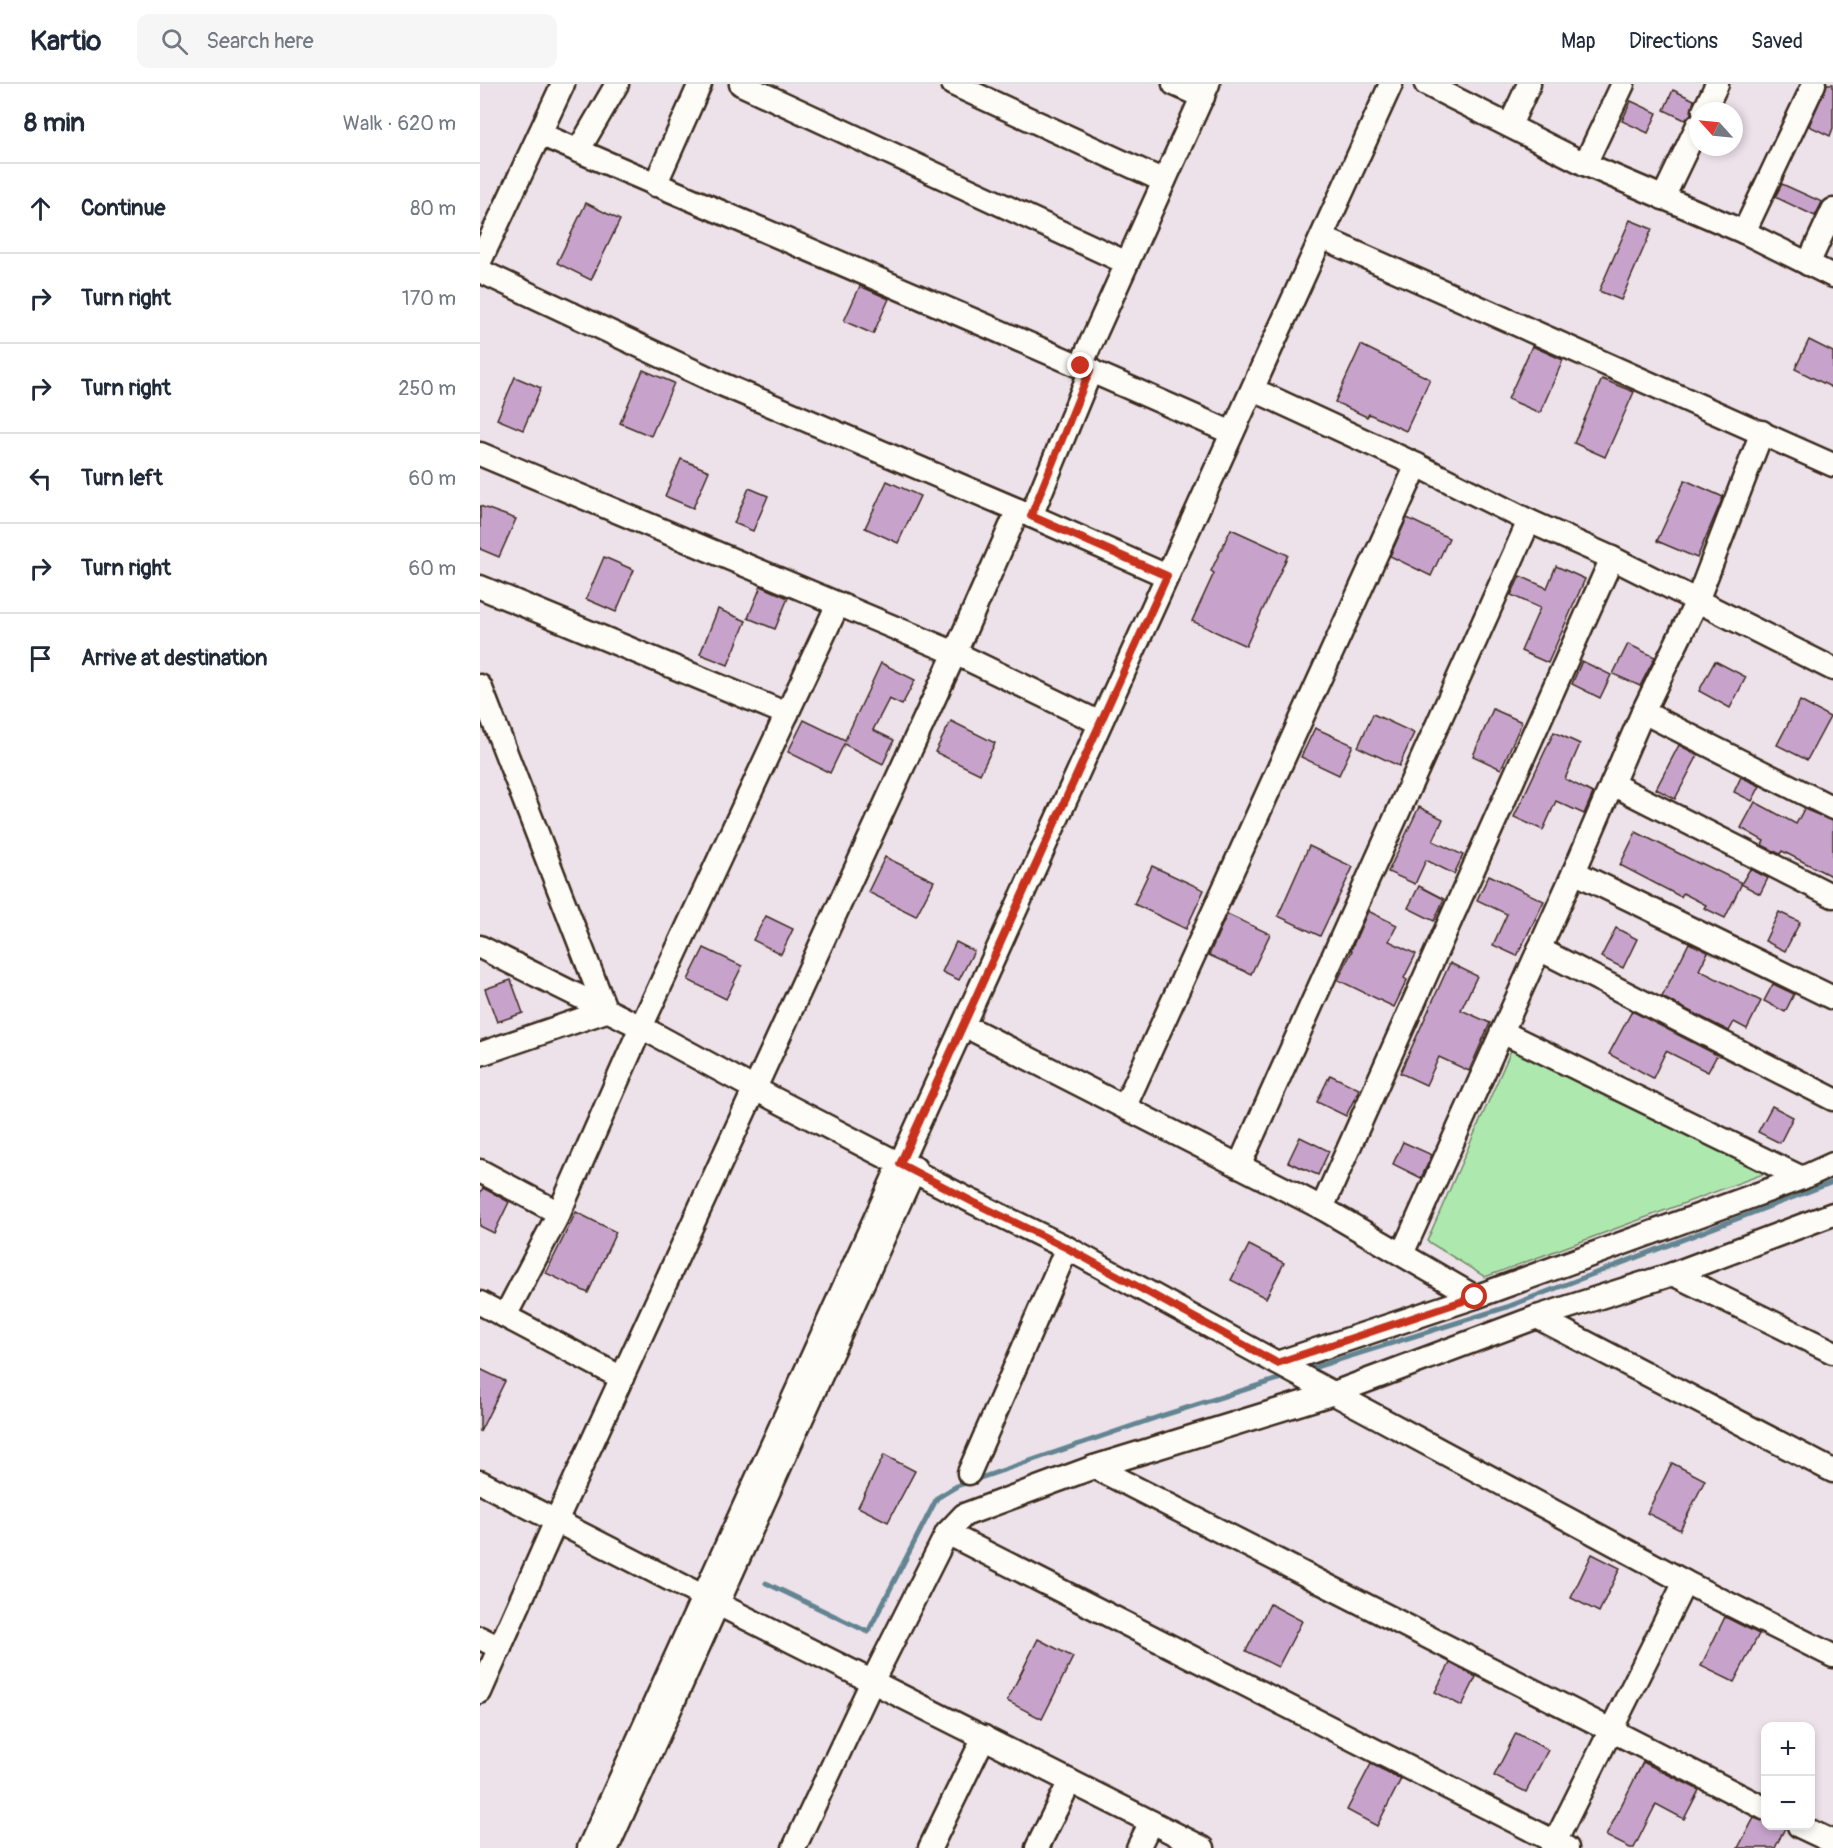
<!DOCTYPE html>
<html lang="en">
<head>
<meta charset="utf-8">
<style>
  :root { --surface:#fff; --page:#f6f6f7; --text:#1f2937; --muted:#747a83; --line:#e0e1e3 }
  body { margin:0; font-family:Pangolin,sans-serif; background:var(--page); color:var(--text) }
  .controls { position:absolute; right:18px; bottom:18px; display:grid; overflow:hidden; border-radius:12px; box-shadow:0 3px 9px #0003 }
  .controls button { width:54px; height:54px; display:grid; place-items:center; padding:0; border:0; border-bottom:2px solid var(--line); background:var(--surface); color:var(--text); font:30px sans-serif }
  .compass { position:absolute; left:1209px; top:18px; width:54px; height:54px; border-radius:50%; background:var(--surface); box-shadow:0 3px 9px #0003; rotate:297deg }
  .stop { position:absolute; width:18px; height:18px; margin:-14px; border:4px solid #c8321e; border-radius:50%; background:#fff }
  .stop.end { background:#c8321e; border-color:#fff; box-shadow:0 2px 6px #0008 }
  .list { margin:0; padding:0; list-style:none }
  h2 { display:flex; justify-content:space-between; align-items:center; height:78px; margin:0; padding:0 24px; font-size:26px }
  h2 small { font-size:20px; font-weight:400; color:var(--muted) }
  .list li { display:grid; grid-template-columns:39px 1fr auto; gap:18px; align-items:center; box-sizing:border-box; height:90px; padding:0 24px; border-top:2px solid var(--line) }
  .list b { display:block; font-size:22px; white-space:nowrap }
  .list em { font-size:20px; font-style:normal; color:var(--muted) }
  .icon { flex:none; width:33px; height:33px; fill:none; stroke:currentColor; stroke-width:2; stroke-linecap:round; stroke-linejoin:round }
  .map { position:relative; flex:none; width:1353px; height:1764px; overflow:hidden }
  header { display:flex; align-items:center; gap:36px; box-sizing:border-box; height:84px; padding:0 30px; background:var(--surface); border-bottom:2px solid var(--line) }
  header strong { font-size:28px }
  nav { display:flex; gap:33px; margin-inline-start:auto; font-size:21px }
  .search { width:420px; height:54px; background:var(--page); display:flex; align-items:center; gap:15px; box-sizing:border-box; padding:0 21px; border-radius:12px; color:var(--muted); font-size:22px }
  main { display:flex }
  aside { flex:1; background:var(--surface) }
  .map>svg:first-child { display:block }
  .green { fill:#ade9af; stroke:#748a66; stroke-width:1.5 }
  .lines { fill:none; stroke-linecap:round; stroke-linejoin:round }
  .stream { stroke:#648592; stroke-width:5 }
  .building { fill:#c7a3cb; stroke:#3b2a1e; stroke-width:1.5 }
  .minor-casing { stroke:#3b2a1e; stroke-width:27 }
  .minor { stroke:#fdfcf7; stroke-width:22 }
  .route { stroke:#c8321e; stroke-width:8 }
</style>
</head>
<body>
<header>
<strong>Kartio</strong>
<div class="search"><svg class="icon" aria-label="search" viewBox="0 0 24 24"><circle cx="10" cy="10" r="6"/><path d="M15 15l6 6"/></svg>Search here</div>
<nav><a>Map</a><a>Directions</a><a>Saved</a></nav>
</header>
<main>
<aside>
<h2>8 min<small>Walk · 620 m</small></h2>
<ul class="list">
<li><svg class="icon" aria-label="ahead" viewBox="0 0 24 24"><path d="M12 20V5M6 11l6-6 6 6"/></svg><div><b>Continue</b></div><em>80 m</em></li>
<li><svg class="icon" aria-label="right" viewBox="0 0 24 24"><path d="M7 20v-9h11M14 6l5 5-5 5"/></svg><div><b>Turn right</b></div><em>170 m</em></li>
<li><svg class="icon" aria-label="right" viewBox="0 0 24 24"><path d="M7 20v-9h11M14 6l5 5-5 5"/></svg><div><b>Turn right</b></div><em>250 m</em></li>
<li><svg class="icon" aria-label="left" viewBox="0 0 24 24"><path d="M17 20v-9H6M10 6l-5 5 5 5"/></svg><div><b>Turn left</b></div><em>60 m</em></li>
<li><svg class="icon" aria-label="right" viewBox="0 0 24 24"><path d="M7 20v-9h11M14 6l5 5-5 5"/></svg><div><b>Turn right</b></div><em>60 m</em></li>
<li><svg class="icon" aria-label="arrive" viewBox="0 0 24 24"><path d="M6 21V4h12l-3 4 3 4H6"/></svg><div><b>Arrive at destination</b></div></li>
</ul>
</aside>
<div class="map">
<svg width="1353" height="1764" viewBox="0 0 1353 1764">
  <rect width="100%" height="100%" fill="#ede1ea"/>
  <filter id="ink" filterUnits="userSpaceOnUse"><feTurbulence type="fractalNoise" baseFrequency=".0167" numOctaves="2"/><feDisplacementMap in="SourceGraphic" scale="12" xChannelSelector="R" yChannelSelector="G"/><feConvolveMatrix kernelMatrix="1 2 1 2 8 2 1 2 1" color-interpolation-filters="sRGB"/></filter>
  <g filter="url(#ink)">
    <polygon class="green" points="1033,962 1294,1086 1005,1193 947,1157"/>
    <g class="lines">
      <g class="stream">
        <polyline points="826,1286 1027,1223 1353,1098"/>
        <polyline points="286,1499 388,1548 457,1414 477,1402 681,1332 805,1293"/>
      </g>
    </g>
    <g class="building">
      <polygon points="1347,0 1353,0 1353,44 1350,52 1329,42"/>
      <polygon points="1193,6 1214,16 1211,30 1205,36 1184,26"/>
      <polygon points="1151,17 1177,29 1168,49 1142,37"/>
      <polygon points="1302,100 1342,118 1335,132 1295,113"/>
      <polygon points="106,119 140,136 111,196 77,179"/>
      <polygon points="1150,136 1172,145 1141,216 1119,207"/>
      <polygon points="380,202 409,215 393,250 364,237"/>
      <polygon points="1329,256 1353,268 1353,304 1315,285"/>
      <polygon points="881,261 950,295 926,347 889,330 887,333 855,318"/>
      <polygon points="1052,262 1083,276 1060,329 1028,315"/>
      <polygon points="163,286 194,299 171,352 140,339"/>
      <polygon points="35,293 61,304 43,346 17,335"/>
      <polygon points="1122,295 1154,308 1125,373 1094,359"/>
      <polygon points="201,375 229,387 213,424 185,412"/>
      <polygon points="1205,396 1243,413 1217,474 1177,457"/>
      <polygon points="407,397 440,412 418,459 385,444"/>
      <polygon points="269,404 288,412 273,447 254,439"/>
      <polygon points="0,422 36,435 19,473 0,465"/>
      <polygon points="927,434 969,454 951,492 910,472"/>
      <polygon points="751,445 808,471 766,562 712,537 734,489 731,487"/>
      <polygon points="124,473 154,486 136,528 106,515"/>
      <polygon points="1076,482 1105,495 1068,579 1041,567 1060,524 1031,511 1040,492 1067,504"/>
      <polygon points="281,502 308,514 295,545 268,534"/>
      <polygon points="238,525 266,537 248,581 220,570"/>
      <polygon points="1148,560 1175,573 1160,602 1133,590"/>
      <polygon points="1102,577 1131,591 1120,614 1092,600"/>
      <polygon points="1235,577 1266,593 1250,624 1219,607"/>
      <polygon points="401,579 435,596 422,621 409,615 393,646 414,656 403,680 364,660 350,689 308,668 324,636 365,656"/>
      <polygon points="1320,617 1350,633 1327,676 1297,661"/>
      <polygon points="1013,625 1042,638 1021,685 993,672"/>
      <polygon points="893,630 934,649 919,682 878,663"/>
      <polygon points="471,637 515,659 500,690 455,668"/>
      <polygon points="835,644 873,661 859,691 821,673"/>
      <polygon points="1074,648 1100,660 1085,695 1113,709 1104,730 1076,717 1063,746 1034,733"/>
      <polygon points="1199,661 1218,671 1195,715 1176,705"/>
      <polygon points="1261,693 1280,702 1272,717 1254,708"/>
      <polygon points="1275,718 1316,740 1324,725 1353,737 1353,793 1302,767 1300,770 1282,761 1284,757 1261,744"/>
      <polygon points="939,723 963,735 953,757 983,771 974,790 946,776 935,800 908,788"/>
      <polygon points="1156,748 1220,780 1221,779 1262,799 1245,834 1224,824 1226,821 1203,809 1201,813 1140,781"/>
      <polygon points="829,762 873,783 840,852 798,832"/>
      <polygon points="405,773 454,797 436,832 388,808"/>
      <polygon points="672,782 724,806 706,845 654,820"/>
      <polygon points="1270,785 1288,794 1280,810 1261,800"/>
      <polygon points="1009,791 1064,817 1037,872 1013,861 1027,830 997,816"/>
      <polygon points="939,802 964,815 954,837 928,824"/>
      <polygon points="888,827 917,841 909,857 936,870 924,894 927,896 914,923 858,896 872,867 871,866"/>
      <polygon points="1299,828 1320,838 1305,867 1285,857"/>
      <polygon points="747,830 790,850 771,890 729,871"/>
      <polygon points="286,832 313,845 301,870 273,856"/>
      <polygon points="1136,844 1157,855 1143,884 1121,873"/>
      <polygon points="476,858 494,867 479,896 462,888"/>
      <polygon points="1209,859 1228,868 1219,886 1281,917 1267,945 1254,938 1249,947 1182,913"/>
      <polygon points="224,864 262,882 246,915 208,896"/>
      <polygon points="970,879 997,892 981,926 1010,939 989,987 959,973 946,1001 920,989"/>
      <polygon points="31,896 43,929 17,938 5,905"/>
      <polygon points="1293,900 1314,910 1305,928 1284,917"/>
      <polygon points="1152,927 1237,971 1228,988 1186,967 1173,994 1129,970"/>
      <polygon points="850,991 879,1005 866,1032 837,1018"/>
      <polygon points="1292,1022 1313,1033 1300,1059 1278,1048"/>
      <polygon points="820,1053 849,1067 838,1091 808,1078"/>
      <polygon points="923,1058 952,1071 941,1094 913,1080"/>
      <polygon points="3,1104 29,1118 14,1149 0,1142 0,1109"/>
      <polygon points="96,1128 136,1148 108,1209 66,1189"/>
      <polygon points="769,1161 804,1179 786,1214 751,1196"/>
      <polygon points="0,1285 25,1297 0,1348"/>
      <polygon points="404,1371 435,1387 408,1438 378,1423"/>
      <polygon points="1192,1379 1225,1396 1200,1446 1167,1429"/>
      <polygon points="1112,1470 1140,1484 1119,1528 1091,1514"/>
      <polygon points="790,1520 822,1537 798,1583 766,1567"/>
      <polygon points="1245,1533 1279,1550 1254,1598 1221,1582"/>
      <polygon points="558,1555 593,1573 562,1635 527,1617"/>
      <polygon points="970,1579 996,1593 982,1622 955,1608"/>
      <polygon points="1036,1649 1068,1666 1046,1708 1014,1692"/>
      <polygon points="1163,1678 1219,1706 1204,1735 1176,1720 1154,1764 1150,1764 1126,1752"/>
      <polygon points="891,1680 921,1695 897,1742 867,1726"/>
      <polygon points="1274,1734 1286,1738 1286,1742 1306,1742 1295,1764 1258,1764"/>
    </g>
    <g class="lines">
      <defs>
        <g id="minor">
          <polyline points="261,0 647,179"/>
          <polyline points="473,0 684,97"/>
          <polyline points="694,0 723,13"/>
          <polyline points="946,0 1105,80 1264,148 1353,192"/>
          <polyline points="1224,27 1237,0"/>
          <polyline points="1030,41 1049,0"/>
          <path d="M 60,50 C 290,150 523,247 752,349"/>
          <polyline points="98,67 137,0"/>
          <polyline points="1105,80 1143,0"/>
          <polyline points="175,101 220,0"/>
          <polyline points="1183,114 1218,41"/>
          <polyline points="1264,148 1334,0"/>
          <polyline points="854,159 1353,381"/>
          <polyline points="0,177 83,0"/>
          <polyline points="1328,180 1353,126"/>
          <polyline points="0,187 239,299 538,426 687,492"/>
          <polyline points="601,281 728,0"/>
          <polyline points="785,311 937,381 1049,437 1132,474 1353,585"/>
          <polyline points="0,370 475,569 620,639"/>
          <polyline points="551,432 611,286"/>
          <polyline points="0,503 307,630"/>
          <polyline points="0,602 126,927 0,970"/>
          <polyline points="1163,628 1353,724"/>
          <polyline points="1132,700 1353,812"/>
          <polyline points="1094,788 1353,914"/>
          <polyline points="0,863 161,943 275,1005 493,1118 587,1164 797,1279 1205,1498 1353,1572"/>
          <polyline points="1059,865 1353,1015"/>
          <polyline points="497,948 842,1124 995,1213"/>
          <polyline points="1022,948 1322,1094"/>
          <polyline points="645,1022 937,381"/>
          <polyline points="759,1082 1049,437"/>
          <polyline points="0,1087 79,1129"/>
          <polyline points="842,1124 1132,474"/>
          <polyline points="922,1170 1094,788 1163,628 1217,517 1282,348"/>
          <polyline points="1193,1190 1353,1268"/>
          <polyline points="0,1219 142,1294"/>
          <polyline points="25,1232 79,1129 161,943 358,520"/>
          <polyline points="1057,1233 1353,1387"/>
          <polyline points="797,1279 995,1213 1322,1094 1353,1080"/>
          <polyline points="614,1383 1286,1725"/>
          <polyline points="489,1389 587,1164"/>
          <polyline points="0,1398 238,1520 723,1764"/>
          <polyline points="467,1449 1087,1764"/>
          <polyline points="0,1554 20,1564"/>
          <polyline points="0,1608 76,1437 475,569 538,426"/>
          <polyline points="1319,1742 1353,1758"/>
          <polyline points="109,1764 911,0"/>
          <polyline points="127,1764 435,1084"/>
          <polyline points="314,1764 392,1598 467,1449 484,1431 614,1383 854,1309 1057,1233 1193,1190 1353,1130"/>
          <polyline points="450,1764 504,1653"/>
          <polyline points="557,1764 590,1697"/>
          <polyline points="658,1764 671,1738"/>
          <polyline points="1072,1764 1205,1498"/>
        </g>
      </defs>
      <use href="#minor" class="minor-casing"/>
      <use href="#minor" class="minor"/>
    </g>
  </g>
  <g class="lines" filter="url(#ink)">
    <polyline class="route" points="601,282 610,286 551,432 687,492 420,1080 493,1118 587,1164 797,1279 995,1213"/>
  </g>
</svg>
<div class="controls">
<button>+</button>
<button>−</button>
</div>
<svg class="compass" viewBox="-18 -18 36 36"><path d="M0-13l5 13h-10z" fill="#e53935"/><path d="M0 13l5-13h-10z" fill="#747a83"/></svg>
<div class="stop" style="left:995px;top:1213px"></div>
<div class="stop end" style="left:601px;top:282px"></div>
</div>
</main>
</body>
</html>
